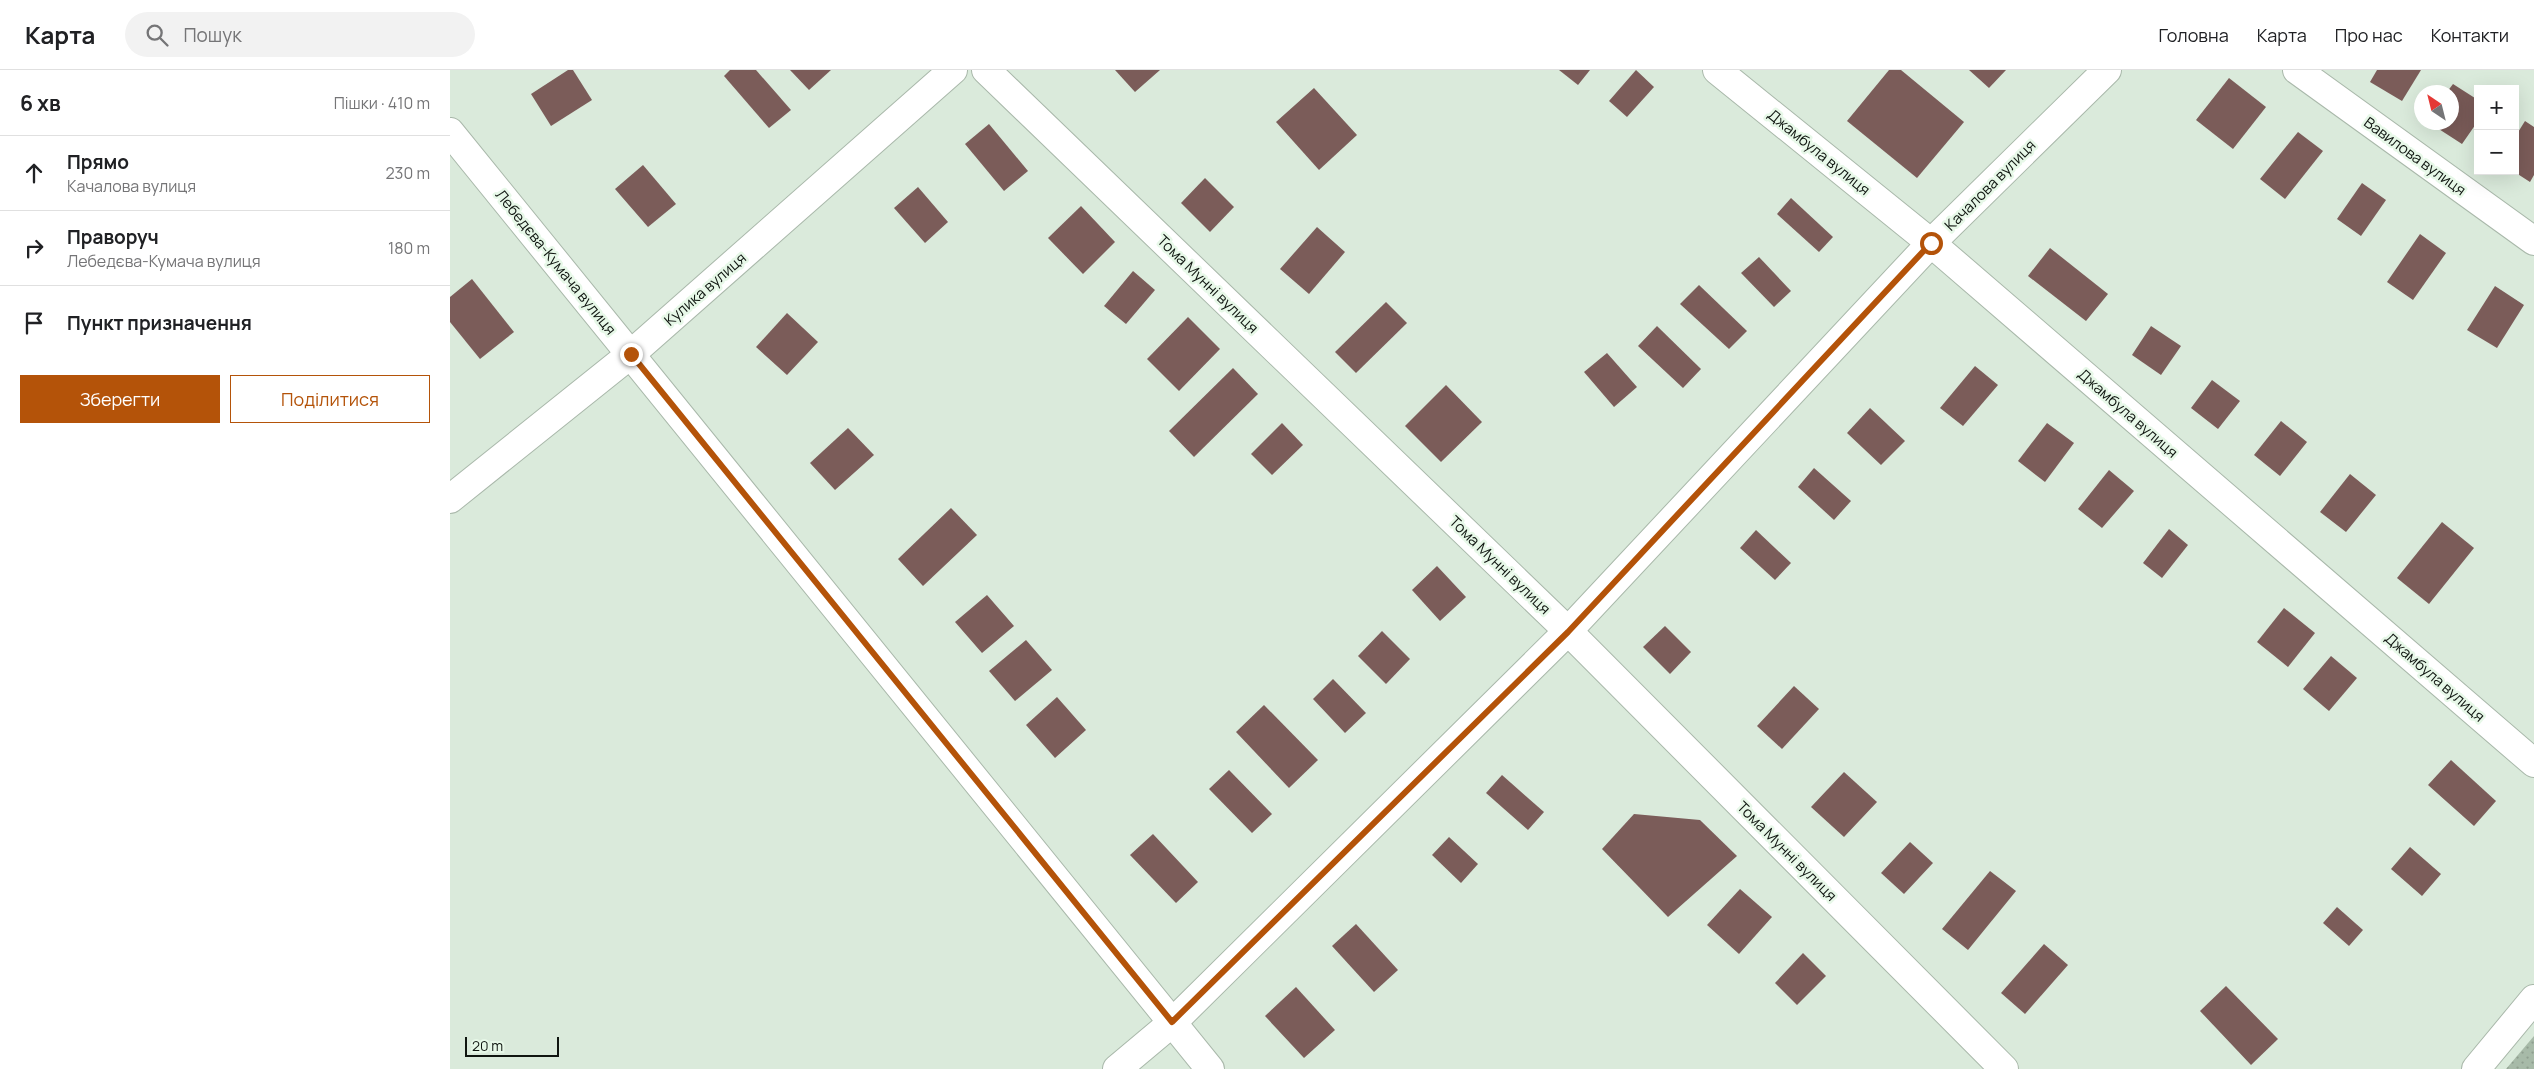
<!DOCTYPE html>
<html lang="uk">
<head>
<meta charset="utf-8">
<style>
  :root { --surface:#fff; --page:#f2f2f2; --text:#202124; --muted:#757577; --line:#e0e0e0; --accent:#b45309 }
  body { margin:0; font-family:Manrope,sans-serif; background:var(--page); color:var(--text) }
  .controls { position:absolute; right:15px; top:15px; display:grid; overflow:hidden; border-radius:0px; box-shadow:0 5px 20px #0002 }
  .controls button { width:45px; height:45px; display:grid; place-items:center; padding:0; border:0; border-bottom:1px solid var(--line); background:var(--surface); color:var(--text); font:25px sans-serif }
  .compass { position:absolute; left:1964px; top:15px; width:45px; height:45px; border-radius:50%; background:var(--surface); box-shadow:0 5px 20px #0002; rotate:325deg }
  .scale { position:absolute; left:15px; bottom:12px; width:94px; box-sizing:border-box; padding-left:5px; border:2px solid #0f1510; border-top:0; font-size:14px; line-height:18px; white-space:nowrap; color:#0f1510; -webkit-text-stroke:4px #e7f8e8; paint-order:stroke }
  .stop { position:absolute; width:15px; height:15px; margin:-11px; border:4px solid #b45309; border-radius:50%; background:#fff }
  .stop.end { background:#b45309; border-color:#fff; box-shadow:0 1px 5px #0008 }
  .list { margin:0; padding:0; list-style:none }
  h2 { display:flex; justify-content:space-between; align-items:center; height:65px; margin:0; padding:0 20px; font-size:21px }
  h2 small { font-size:16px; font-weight:400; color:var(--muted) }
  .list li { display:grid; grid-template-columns:32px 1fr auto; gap:15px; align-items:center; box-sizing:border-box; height:75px; padding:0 20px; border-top:1px solid var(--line) }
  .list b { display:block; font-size:19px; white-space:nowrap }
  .list p { margin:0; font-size:16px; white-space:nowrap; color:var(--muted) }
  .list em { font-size:16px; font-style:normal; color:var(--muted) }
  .actions { display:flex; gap:10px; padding:15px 20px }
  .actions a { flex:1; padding:11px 0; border:1px solid var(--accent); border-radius:0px; text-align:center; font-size:18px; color:var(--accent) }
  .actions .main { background:var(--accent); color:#fff }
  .icon { flex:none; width:28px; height:28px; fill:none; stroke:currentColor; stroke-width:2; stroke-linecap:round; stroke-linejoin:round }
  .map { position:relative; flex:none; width:2084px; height:999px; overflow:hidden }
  header { display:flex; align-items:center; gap:30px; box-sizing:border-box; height:70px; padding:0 25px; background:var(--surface); border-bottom:1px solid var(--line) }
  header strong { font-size:24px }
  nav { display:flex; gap:28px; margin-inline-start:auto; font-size:18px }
  .search { width:350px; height:45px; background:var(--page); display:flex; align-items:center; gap:12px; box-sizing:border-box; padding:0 18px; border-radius:28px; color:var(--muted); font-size:19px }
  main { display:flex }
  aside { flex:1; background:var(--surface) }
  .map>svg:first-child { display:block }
  .grass { fill:url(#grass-dots) }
  .building { fill:#7b5c59 }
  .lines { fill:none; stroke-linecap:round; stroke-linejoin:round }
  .street-casing { stroke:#a9b8aa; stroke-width:30 }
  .secondary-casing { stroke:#a9b8aa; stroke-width:30 }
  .street { stroke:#fff; stroke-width:28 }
  .secondary { stroke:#fff; stroke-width:28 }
  .route { stroke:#b45309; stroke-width:6 }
  .labels { text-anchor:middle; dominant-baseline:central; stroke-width:5; stroke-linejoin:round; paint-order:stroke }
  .street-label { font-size:15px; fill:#0f1510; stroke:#e7f8e8 }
</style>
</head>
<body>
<header>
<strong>Карта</strong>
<div class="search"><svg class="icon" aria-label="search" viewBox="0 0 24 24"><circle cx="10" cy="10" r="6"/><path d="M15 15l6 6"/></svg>Пошук</div>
<nav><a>Головна</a><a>Карта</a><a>Про нас</a><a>Контакти</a></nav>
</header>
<main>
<aside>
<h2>6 хв<small>Пішки · 410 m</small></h2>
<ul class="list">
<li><svg class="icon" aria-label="ahead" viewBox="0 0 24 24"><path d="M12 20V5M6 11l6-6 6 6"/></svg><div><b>Прямо</b><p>Качалова вулиця</p></div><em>230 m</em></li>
<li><svg class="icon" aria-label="right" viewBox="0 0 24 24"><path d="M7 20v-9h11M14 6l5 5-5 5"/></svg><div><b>Праворуч</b><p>Лебедєва-Кумача вулиця</p></div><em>180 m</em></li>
<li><svg class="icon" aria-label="arrive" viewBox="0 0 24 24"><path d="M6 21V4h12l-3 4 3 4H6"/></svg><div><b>Пункт призначення</b></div></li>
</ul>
<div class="actions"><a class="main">Зберегти</a><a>Поділитися</a></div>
</aside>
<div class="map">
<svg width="2084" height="999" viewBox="0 0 2084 999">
  <defs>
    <pattern id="grass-dots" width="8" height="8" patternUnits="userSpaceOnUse" patternTransform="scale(1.25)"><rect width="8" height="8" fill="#a7baa8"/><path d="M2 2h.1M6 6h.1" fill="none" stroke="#8f9f90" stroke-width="1.8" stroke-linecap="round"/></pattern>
  </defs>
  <rect width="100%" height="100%" fill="#daeadb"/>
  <polygon class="grass" points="2084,966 2084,999 2056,999"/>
  <g class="building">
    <polygon points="118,0 123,0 142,30 101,56 81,24"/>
    <polygon points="280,0 306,0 341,40 319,58 274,6"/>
    <polygon points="340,0 381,0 359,20"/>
    <polygon points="665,0 710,0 685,22"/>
    <polygon points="1109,0 1140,0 1128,15"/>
    <polygon points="1186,0 1204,17 1177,47 1159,31"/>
    <polygon points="1439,0 1451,0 1514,52 1467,108 1397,51"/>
    <polygon points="1519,0 1556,0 1539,18"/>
    <polygon points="1927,0 1971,0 1952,31 1920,12"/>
    <polygon points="1779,8 1816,37 1783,79 1746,50"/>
    <polygon points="2003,14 2028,30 2028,51 2012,74 1978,52 2002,52 2002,22 1997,22"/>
    <polygon points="864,18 907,65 869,100 826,52"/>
    <polygon points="2075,51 2084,57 2084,105 2080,112 2063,101 2065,101 2065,67"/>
    <polygon points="539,54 578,101 554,121 515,74"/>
    <polygon points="1848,62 1873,81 1835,129 1810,109"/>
    <polygon points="193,95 226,134 198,157 165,119"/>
    <polygon points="755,108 784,137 760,162 731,133"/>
    <polygon points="1912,113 1936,130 1911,166 1887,149"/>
    <polygon points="468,117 498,152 475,173 444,138"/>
    <polygon points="1341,128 1383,167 1369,182 1327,144"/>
    <polygon points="631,136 665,172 633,204 598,168"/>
    <polygon points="867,157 895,182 859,224 830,199"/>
    <polygon points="1970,164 1996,183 1963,230 1937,212"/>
    <polygon points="1600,178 1658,224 1636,251 1578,206"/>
    <polygon points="1309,187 1341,221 1324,237 1291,203"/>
    <polygon points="683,201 705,220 676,254 654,236"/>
    <polygon points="22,209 64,262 30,289 0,252 0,227"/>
    <polygon points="1249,215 1297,261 1279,279 1230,234"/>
    <polygon points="2045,216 2074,235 2047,278 2017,260"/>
    <polygon points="936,232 957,253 906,303 885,282"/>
    <polygon points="337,243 368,272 337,305 306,277"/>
    <polygon points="738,247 770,279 729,321 697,289"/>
    <polygon points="1207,256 1251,299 1233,318 1188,276"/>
    <polygon points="1701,256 1731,276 1711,305 1682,285"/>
    <polygon points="1157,283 1187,317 1164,337 1134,302"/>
    <polygon points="1525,296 1548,315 1513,356 1490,338"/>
    <polygon points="783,298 808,324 744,387 719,361"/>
    <polygon points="1762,310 1790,331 1768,359 1741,338"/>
    <polygon points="996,315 1032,352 991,392 955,356"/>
    <polygon points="1420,338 1455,371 1431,395 1397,363"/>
    <polygon points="1831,351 1857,372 1830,406 1804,385"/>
    <polygon points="832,353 853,375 822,405 801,384"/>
    <polygon points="1597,353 1624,373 1595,412 1568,391"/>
    <polygon points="398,358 424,385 385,420 360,393"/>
    <polygon points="1364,398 1401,431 1384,450 1348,417"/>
    <polygon points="1659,400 1684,421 1652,458 1628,439"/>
    <polygon points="1900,404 1926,425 1896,462 1870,442"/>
    <polygon points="501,438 527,465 473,516 448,489"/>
    <polygon points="1992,452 2024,478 1979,534 1947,508"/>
    <polygon points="1719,459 1738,475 1712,508 1693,493"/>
    <polygon points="1306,460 1341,493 1325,510 1290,478"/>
    <polygon points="987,496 1016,527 990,551 962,520"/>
    <polygon points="537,525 564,556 532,583 505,552"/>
    <polygon points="1834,538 1865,563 1838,597 1807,572"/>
    <polygon points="1215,556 1241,582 1220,604 1193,577"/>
    <polygon points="932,561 960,589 936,614 908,586"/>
    <polygon points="576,570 602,600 565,631 539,601"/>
    <polygon points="1881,586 1907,608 1879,641 1853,619"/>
    <polygon points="883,609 916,643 895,663 863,629"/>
    <polygon points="1344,616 1369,639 1332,679 1307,656"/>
    <polygon points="607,627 636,660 605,688 576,655"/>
    <polygon points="814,635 868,690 839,718 786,662"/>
    <polygon points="2001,690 2046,731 2024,756 1978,715"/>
    <polygon points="779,700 822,744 802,763 759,719"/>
    <polygon points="1394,702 1427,732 1394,767 1361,737"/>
    <polygon points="1052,705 1094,742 1078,760 1036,723"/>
    <polygon points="1184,744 1250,750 1287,786 1218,847 1152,779"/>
    <polygon points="703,764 748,812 726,833 680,785"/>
    <polygon points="999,767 1028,794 1011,813 982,785"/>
    <polygon points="1460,772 1483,793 1454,824 1431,803"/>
    <polygon points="1960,777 1991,804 1972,826 1941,799"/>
    <polygon points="1540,801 1566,821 1518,880 1492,859"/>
    <polygon points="1290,819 1322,847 1289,884 1257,855"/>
    <polygon points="1887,837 1913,860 1899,876 1873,853"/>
    <polygon points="906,854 948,900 924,922 882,876"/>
    <polygon points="1594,874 1618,895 1575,944 1551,923"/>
    <polygon points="1353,883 1376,906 1347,935 1325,913"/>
    <polygon points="1776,916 1828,969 1801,995 1750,941"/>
    <polygon points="846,917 885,960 854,988 815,946"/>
  </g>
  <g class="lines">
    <defs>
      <g id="street">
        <polyline points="536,0 1118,561 1554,999"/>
        <polyline points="1267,0 1481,173 2084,693"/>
        <polyline points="1847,0 2084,171"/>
        <polyline points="0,62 760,999"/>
        <polyline points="0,429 181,284 503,0"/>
        <polyline points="667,999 723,952 1118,561 1481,173 1657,0"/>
      </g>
      <polyline id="secondary" points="2026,999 2084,929"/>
    </defs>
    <use href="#street" class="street-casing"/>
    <use href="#secondary" class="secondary-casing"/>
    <use href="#street" class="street"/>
    <use href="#secondary" class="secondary"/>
  </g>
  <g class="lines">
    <polyline class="route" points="181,284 722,952 1118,562 1481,173"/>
  </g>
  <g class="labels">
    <g class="street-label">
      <text transform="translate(1369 82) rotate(39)">Джамбула вулиця</text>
      <text transform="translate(1965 86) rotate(36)">Вавилова вулиця</text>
      <text transform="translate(1540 115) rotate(-45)">Качалова вулиця</text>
      <text transform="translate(106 192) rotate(51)">Лебедєва-Кумача вулиця</text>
      <text transform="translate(758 214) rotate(44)">Тома Мунні вулиця</text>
      <text transform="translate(255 219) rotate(-41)">Кулика вулиця</text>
      <text transform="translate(1678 343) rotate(41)">Джамбула вулиця</text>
      <text transform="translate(1050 495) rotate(44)">Тома Мунні вулиця</text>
      <text transform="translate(1985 607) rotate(41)">Джамбула вулиця</text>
      <text transform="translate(1337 781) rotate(45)">Тома Мунні вулиця</text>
    </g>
  </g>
</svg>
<div class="controls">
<button>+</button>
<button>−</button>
</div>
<svg class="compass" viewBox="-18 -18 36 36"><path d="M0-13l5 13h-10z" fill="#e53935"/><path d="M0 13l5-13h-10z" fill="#757577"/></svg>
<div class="scale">20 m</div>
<div class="stop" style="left:1481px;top:173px"></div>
<div class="stop end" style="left:181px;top:284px"></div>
</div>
</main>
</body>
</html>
